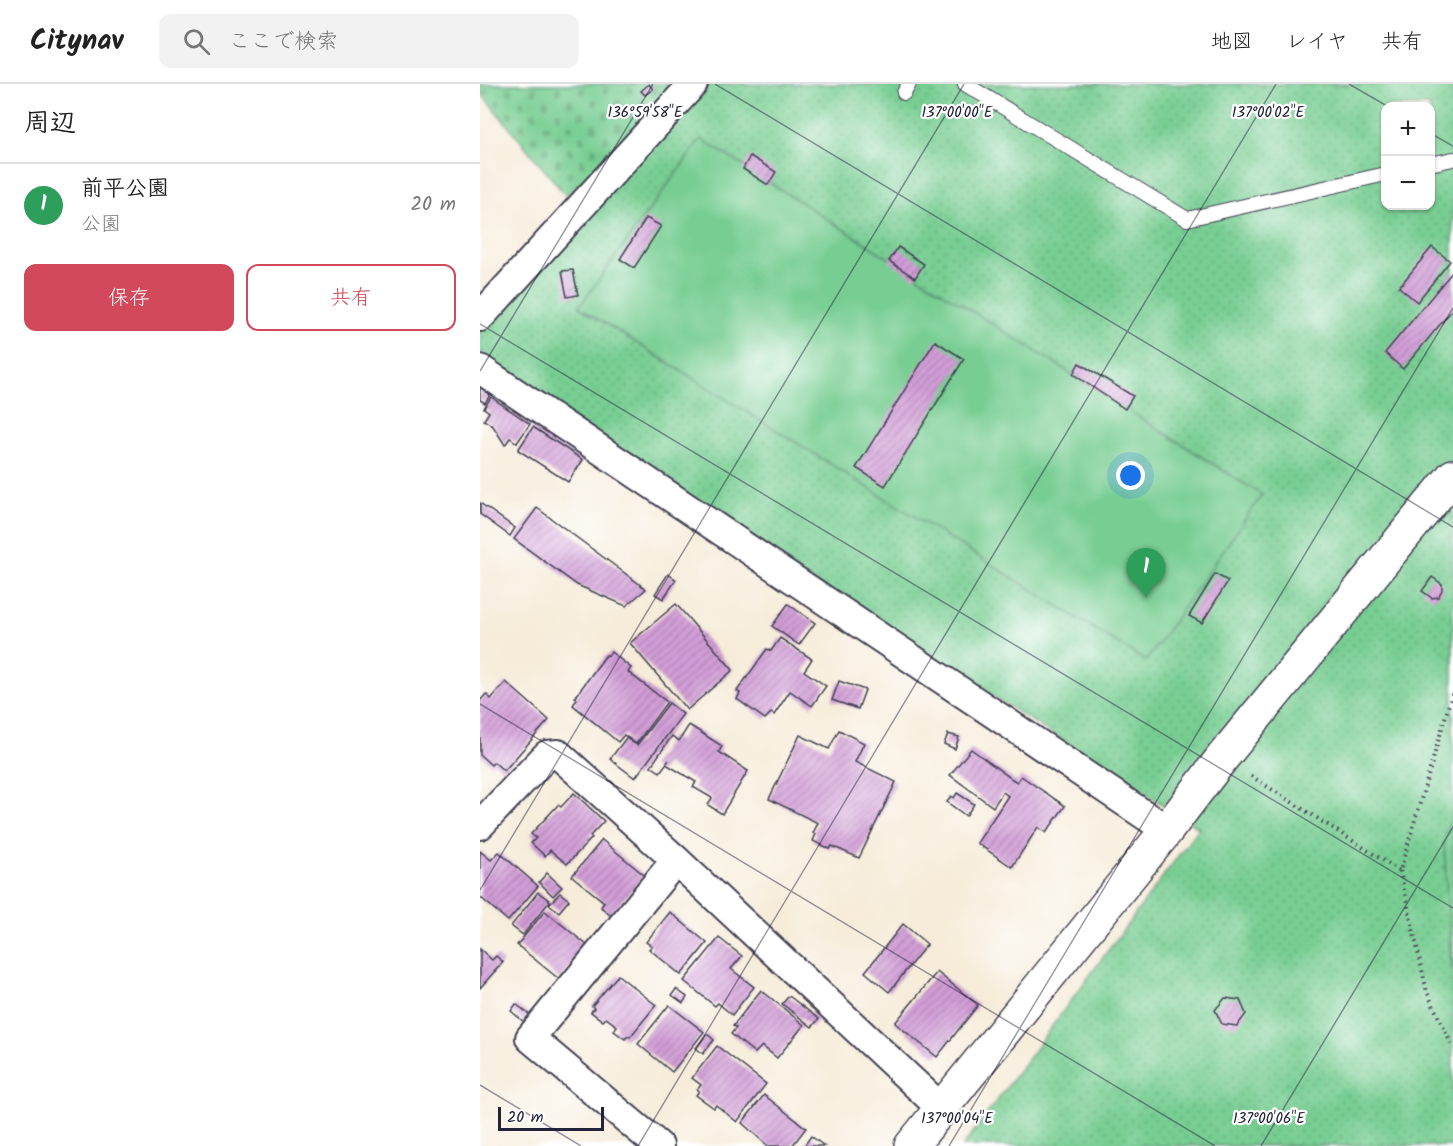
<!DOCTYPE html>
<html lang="ja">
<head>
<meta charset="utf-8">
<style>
  :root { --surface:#fff; --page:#f2f2f2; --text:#222; --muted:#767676; --line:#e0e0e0; --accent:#d1495b }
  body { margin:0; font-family:Kalam,"Klee One",sans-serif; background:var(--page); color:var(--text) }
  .controls { position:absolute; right:18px; top:18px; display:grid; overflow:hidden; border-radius:12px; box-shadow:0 2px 4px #0004 }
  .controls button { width:54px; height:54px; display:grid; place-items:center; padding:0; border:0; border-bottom:2px solid var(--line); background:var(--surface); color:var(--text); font:30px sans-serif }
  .scale { position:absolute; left:18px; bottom:15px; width:106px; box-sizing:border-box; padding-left:6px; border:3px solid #22223b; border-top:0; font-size:16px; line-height:21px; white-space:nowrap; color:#22223b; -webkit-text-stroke:4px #fff; paint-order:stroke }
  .you { position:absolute; left:651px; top:392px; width:21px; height:21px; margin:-15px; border:4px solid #fff; border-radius:50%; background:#1a73e8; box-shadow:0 0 0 9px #1a73e833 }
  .badge { display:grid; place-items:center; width:39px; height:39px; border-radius:50%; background:var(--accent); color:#fff; font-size:20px; font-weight:700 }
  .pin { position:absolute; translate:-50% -50px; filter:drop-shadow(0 2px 3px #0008) }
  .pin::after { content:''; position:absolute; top:32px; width:21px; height:18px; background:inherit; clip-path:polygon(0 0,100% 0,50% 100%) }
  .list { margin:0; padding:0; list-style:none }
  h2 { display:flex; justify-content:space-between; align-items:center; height:78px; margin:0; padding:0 24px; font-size:26px }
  h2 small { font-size:20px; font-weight:400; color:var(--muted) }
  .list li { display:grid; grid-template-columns:39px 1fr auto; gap:18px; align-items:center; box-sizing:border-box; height:84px; padding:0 24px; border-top:2px solid var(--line) }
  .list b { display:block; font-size:22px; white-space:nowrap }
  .list p { margin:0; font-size:20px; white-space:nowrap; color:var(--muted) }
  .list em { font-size:20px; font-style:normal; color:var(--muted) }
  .actions { display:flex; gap:12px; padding:18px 24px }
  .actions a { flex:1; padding:14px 0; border:2px solid var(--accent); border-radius:12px; text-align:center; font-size:21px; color:var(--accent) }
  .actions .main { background:var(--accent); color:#fff }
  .icon { flex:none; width:33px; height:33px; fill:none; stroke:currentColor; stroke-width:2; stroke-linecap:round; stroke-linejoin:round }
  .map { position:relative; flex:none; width:973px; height:1062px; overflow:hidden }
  header { display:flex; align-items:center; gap:36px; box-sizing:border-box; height:84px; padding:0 30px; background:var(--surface); border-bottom:2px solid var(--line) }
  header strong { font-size:28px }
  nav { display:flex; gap:33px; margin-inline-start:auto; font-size:21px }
  .search { width:420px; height:54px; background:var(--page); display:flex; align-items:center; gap:15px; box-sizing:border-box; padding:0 21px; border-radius:12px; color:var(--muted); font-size:22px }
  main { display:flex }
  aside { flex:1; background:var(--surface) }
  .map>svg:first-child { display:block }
  .green { fill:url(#green-dots); stroke:#4c7866; stroke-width:1.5; fill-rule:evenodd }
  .cemetery { fill:url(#cemetery-stones); stroke:#4c7866; stroke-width:1.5 }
  .pitch { fill:#77cd92; stroke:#4c7866; stroke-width:1.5 }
  .building { fill:url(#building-hatch) }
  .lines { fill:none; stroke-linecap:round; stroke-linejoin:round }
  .service-casing { stroke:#424053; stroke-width:16 }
  .minor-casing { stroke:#424053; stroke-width:32 }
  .tertiary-casing { stroke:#424053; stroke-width:36 }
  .path { stroke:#424053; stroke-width:4; stroke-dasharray:1.5 4.5; stroke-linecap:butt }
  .service { stroke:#fff; stroke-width:14 }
  .minor { stroke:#fff; stroke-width:28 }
  .tertiary { stroke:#fff; stroke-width:33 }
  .ticks { fill:none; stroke:#22223b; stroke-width:1.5; stroke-opacity:0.45 }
  .ticks-label { font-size:15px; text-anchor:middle; fill:#22223b; stroke:#fff; stroke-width:4.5; stroke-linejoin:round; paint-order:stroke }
</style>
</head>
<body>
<header>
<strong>Citynav</strong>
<div class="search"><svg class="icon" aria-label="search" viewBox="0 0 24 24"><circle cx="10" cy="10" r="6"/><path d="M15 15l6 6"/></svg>ここで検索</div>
<nav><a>地図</a><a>レイヤ</a><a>共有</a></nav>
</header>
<main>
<aside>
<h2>周辺<small></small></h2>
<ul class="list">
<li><span class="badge" style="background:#2e9e5b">1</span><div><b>前平公園</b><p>公園</p></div><em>20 m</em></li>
</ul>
<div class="actions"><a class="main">保存</a><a>共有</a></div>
</aside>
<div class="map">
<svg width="973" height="1062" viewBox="0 0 973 1062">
  <defs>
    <pattern id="green-dots" width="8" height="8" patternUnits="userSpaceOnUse" patternTransform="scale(1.5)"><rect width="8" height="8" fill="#77cd92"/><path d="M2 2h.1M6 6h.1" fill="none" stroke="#67b07f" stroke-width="1.8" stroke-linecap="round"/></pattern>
    <pattern id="cemetery-stones" width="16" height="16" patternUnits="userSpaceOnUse" patternTransform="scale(1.5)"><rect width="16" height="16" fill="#77cd92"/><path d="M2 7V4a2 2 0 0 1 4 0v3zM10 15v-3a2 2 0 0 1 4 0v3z" fill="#67b07f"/></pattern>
    <pattern id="building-hatch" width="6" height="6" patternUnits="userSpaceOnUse" patternTransform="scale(1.5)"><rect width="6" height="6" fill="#d29ed7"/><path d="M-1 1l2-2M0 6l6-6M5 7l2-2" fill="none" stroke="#aa80b0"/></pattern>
  </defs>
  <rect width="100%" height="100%" fill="#fff"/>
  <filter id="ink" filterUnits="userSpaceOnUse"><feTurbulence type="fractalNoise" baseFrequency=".0167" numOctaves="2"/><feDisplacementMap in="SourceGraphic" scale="12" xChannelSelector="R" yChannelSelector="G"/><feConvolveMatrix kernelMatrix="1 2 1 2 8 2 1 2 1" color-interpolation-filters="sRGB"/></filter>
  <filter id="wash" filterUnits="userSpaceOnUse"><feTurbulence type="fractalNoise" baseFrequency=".008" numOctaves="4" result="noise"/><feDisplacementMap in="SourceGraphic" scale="24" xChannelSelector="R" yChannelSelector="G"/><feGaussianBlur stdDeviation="1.35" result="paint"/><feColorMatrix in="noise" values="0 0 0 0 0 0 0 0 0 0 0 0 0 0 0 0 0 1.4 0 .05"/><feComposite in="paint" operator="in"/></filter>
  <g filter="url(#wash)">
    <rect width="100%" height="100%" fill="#f6ecd9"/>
    <path class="green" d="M 213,0 L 973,0 L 973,1062 L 483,1062 L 719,744 L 0,284 L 0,233 ZM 906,22 L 950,22 L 950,122 L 906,122 Z"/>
    <polygon class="cemetery" points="0,0 203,0 86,112 0,8"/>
    <g class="pitch">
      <polygon points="221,55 782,411 666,577 99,223"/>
      <polygon points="973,727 973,885 971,881 964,758"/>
    </g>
    <g id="blocks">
      <g class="building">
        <polygon points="169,0 173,5 165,11 161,7"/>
        <polygon points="270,72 296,88 288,101 263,85"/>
        <polygon points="166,134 181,142 154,184 140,175"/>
        <polygon points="418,163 444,180 435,194 409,177"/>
        <polygon points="952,163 970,177 937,218 919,203"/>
        <polygon points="93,186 98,211 87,213 82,187"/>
        <polygon points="973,187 973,225 923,285 905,269"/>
        <polygon points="455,257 484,275 405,402 376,384"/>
        <polygon points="599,279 653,312 645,325 593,290"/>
        <polygon points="0,303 10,311 5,319 0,316"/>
        <polygon points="11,313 50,340 37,359 30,354 25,361 13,342 4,336 9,328 4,324"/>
        <polygon points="53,343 103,376 88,398 38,366"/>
        <polygon points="0,419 35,444 30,452 0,430"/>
        <polygon points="57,424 166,505 146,522 97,501 34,455"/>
        <polygon points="188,490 196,496 183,515 175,510"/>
        <polygon points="735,490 748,497 722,539 709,532"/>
        <polygon points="952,493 962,500 962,506 958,513 952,514 942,507"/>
        <polygon points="196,520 253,586 207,626 150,559"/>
        <polygon points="308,520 335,539 319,561 292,542"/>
        <polygon points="300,554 332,575 324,587 346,602 332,622 310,607 294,631 291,629 285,635 257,615 260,609 257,607 287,565 291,567"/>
        <polygon points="131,568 151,584 148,588 187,618 156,660 144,651 138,658 93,621 97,615 95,613 126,571 128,572"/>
        <polygon points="359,597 385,606 378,625 352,616"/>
        <polygon points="26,598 69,636 24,687 14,678 11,681 0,671 0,617 6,610 11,615"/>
        <polygon points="189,619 203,630 155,694 130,675 146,654 157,661"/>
        <polygon points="209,641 242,662 239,668 268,687 242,730 228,721 232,714 213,703 216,698 186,680 189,676 180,688 171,682 192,652 199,657"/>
        <polygon points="359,646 384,659 375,678 416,698 379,774 352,762 350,765 333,757 336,750 333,749 338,739 289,715 320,651 349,665"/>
        <polygon points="468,650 479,653 475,665 464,660"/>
        <polygon points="491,665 532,695 537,698 541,692 585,722 566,749 558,743 532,783 497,759 528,712 523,708 513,723 470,691"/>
        <polygon points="94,709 124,737 110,752 112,754 87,780 70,766 65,772 51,759 56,754 51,750 78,721 81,723"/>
        <polygon points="477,709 494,720 486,732 467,718 471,712 474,714"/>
        <polygon points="122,756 164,791 131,832 121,823 124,818 92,792"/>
        <polygon points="0,767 11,776 19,768 58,802 28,837 0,813"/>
        <polygon points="67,789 82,803 73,812 59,798"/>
        <polygon points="58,808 70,817 43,851 31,842"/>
        <polygon points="80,809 89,816 79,828 69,820"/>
        <polygon points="65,827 107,861 79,895 37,861"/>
        <polygon points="190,828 227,859 201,891 169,865 172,862 166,858"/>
        <polygon points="423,840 447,860 409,908 385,888"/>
        <polygon points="239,854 262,872 251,885 274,903 252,931 238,919 235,922 204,897"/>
        <polygon points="0,865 12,876 16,872 23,878 0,904"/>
        <polygon points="457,888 498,921 457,973 415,939"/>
        <polygon points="138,891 176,921 150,953 148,952 145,955 134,947 137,942 126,934 123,937 111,928 114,924 112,922"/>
        <polygon points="196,905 207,913 203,919 192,911"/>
        <polygon points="281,906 324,941 297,974 282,962 275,969 251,950 256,944 253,942"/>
        <polygon points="309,912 339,935 332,943 302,920"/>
        <polygon points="745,914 760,916 766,930 757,942 742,940 735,926"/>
        <polygon points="36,920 51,932 45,939 31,927"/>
        <polygon points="189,921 224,948 192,988 158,960"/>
        <polygon points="227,950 234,956 223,970 216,964"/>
        <polygon points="237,962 286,1000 257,1038 236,1021 234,1024 216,1011 219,1007 217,1006 221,1001 212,994"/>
        <polygon points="284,1011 326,1044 312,1062 288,1062 262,1039"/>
        <polygon points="331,1052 344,1062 324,1062"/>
      </g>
    </g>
  </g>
  <g filter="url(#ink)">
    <use href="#blocks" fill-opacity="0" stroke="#424053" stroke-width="1.5"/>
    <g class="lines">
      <defs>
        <g id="service">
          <polyline points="485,0 707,135 906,90"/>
          <polyline points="424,9 429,0"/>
          <polyline points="950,80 973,75"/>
        </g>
        <g id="minor">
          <polyline points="0,233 213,0"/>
          <polyline points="0,285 687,746"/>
          <polyline points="0,741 67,671 78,670 196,776 461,1024"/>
          <polyline points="179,1062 50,954 196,776"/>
        </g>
        <polyline id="tertiary" points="431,1062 687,746 742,674 973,392"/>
      </defs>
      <use href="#service" class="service-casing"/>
      <use href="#minor" class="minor-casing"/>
      <use href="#tertiary" class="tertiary-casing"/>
      <g class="path">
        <polyline points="771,692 920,787 973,607"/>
        <polyline points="920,787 947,908 973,964"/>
      </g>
      <use href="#service" class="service"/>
      <use href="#minor" class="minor"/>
      <use href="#tertiary" class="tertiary"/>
    </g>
  </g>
  <path class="ticks" d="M 235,0 L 973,443M 869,0 L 907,22M 950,49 L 973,62M 0,240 L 973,824M 0,287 L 173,0M 0,620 L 735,1062M 0,806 L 484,0M 0,1001 L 101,1062M 158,1062 L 796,0M 469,1062 L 973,224M 781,1062 L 973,743"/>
  <g class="ticks-label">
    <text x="165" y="33">136°59'58"E</text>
    <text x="477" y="33">137°00'00"E</text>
    <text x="788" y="33">137°00'02"E</text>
    <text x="477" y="1039">137°00'04"E</text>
    <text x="789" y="1039">137°00'06"E</text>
  </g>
</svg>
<div class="controls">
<button>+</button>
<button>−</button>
</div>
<div class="scale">20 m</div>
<div class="you"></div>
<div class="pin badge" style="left:666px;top:514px;background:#2e9e5b">1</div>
</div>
</main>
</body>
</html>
